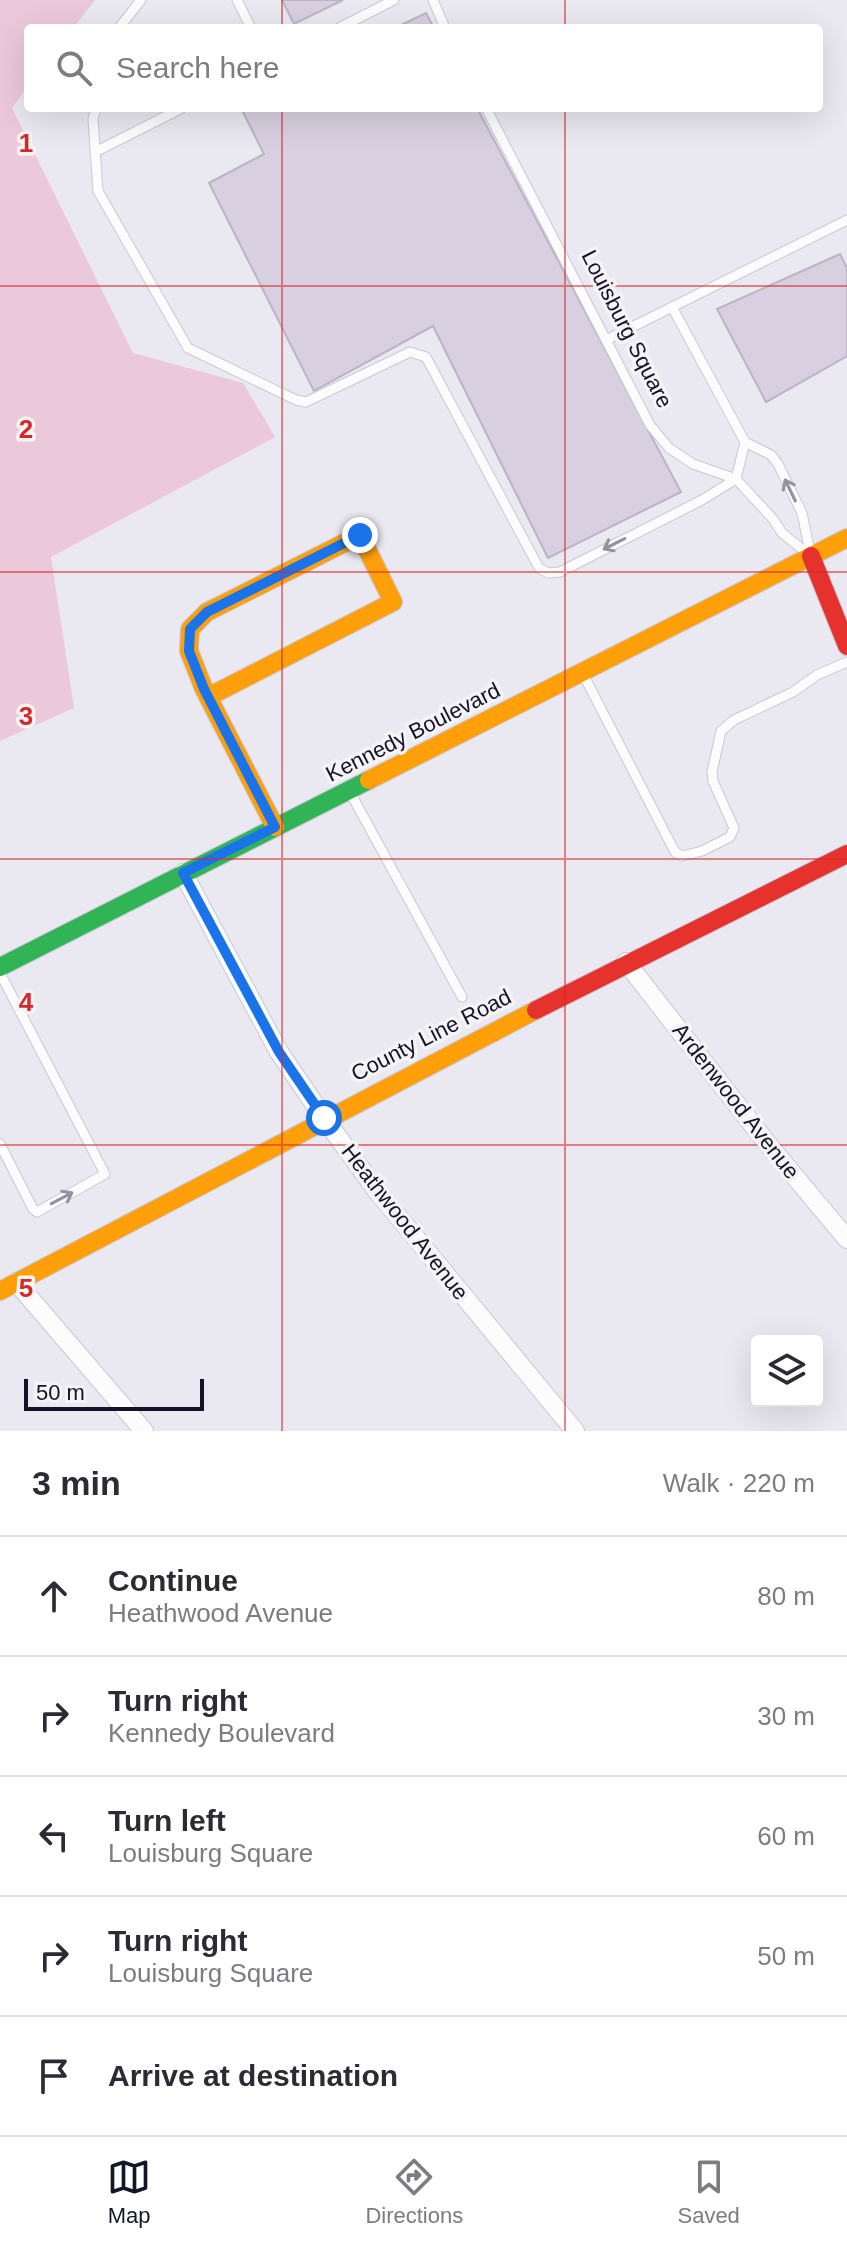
<!DOCTYPE html>
<html lang="en">
<head>
<meta charset="utf-8">
<style>
  :root { --surface:#fff; --page:#f7f7f7; --text:#2b2b33; --muted:#7c7c81; --line:#e1e1e2; --accent:#111827 }
  body { margin:0; font-family:Arial,sans-serif; background:var(--page); color:var(--text) }
  .controls { position:absolute; right:24px; bottom:24px; display:grid; overflow:hidden; border-radius:8px; box-shadow:0 8px 32px #0002 }
  .controls button { width:72px; height:72px; display:grid; place-items:center; padding:0; border:0; border-bottom:2px solid var(--line); background:var(--surface); color:var(--text); font:40px sans-serif }
  .scale { position:absolute; left:24px; bottom:20px; width:180px; box-sizing:border-box; padding-left:8px; border:4px solid #161029; border-top:0; font-size:22px; line-height:28px; white-space:nowrap; color:#161029; -webkit-text-stroke:6px #f4f4f4; paint-order:stroke }
  .stop { position:absolute; width:24px; height:24px; margin:-18px; border:6px solid #1a73e8; border-radius:50%; background:#fff }
  .stop.end { background:#1a73e8; border-color:#fff; box-shadow:0 2px 8px #0008 }
  .list { margin:0; padding:0; list-style:none }
  h2 { display:flex; justify-content:space-between; align-items:center; height:104px; margin:0; padding:0 32px; font-size:34px }
  h2 small { font-size:26px; font-weight:400; color:var(--muted) }
  .list li { display:grid; grid-template-columns:52px 1fr auto; gap:24px; align-items:center; box-sizing:border-box; height:120px; padding:0 32px; border-top:2px solid var(--line) }
  .list b { display:block; font-size:30px; white-space:nowrap }
  .list p { margin:0; font-size:26px; white-space:nowrap; color:var(--muted) }
  .list em { font-size:26px; font-style:normal; color:var(--muted) }
  .icon { flex:none; width:44px; height:44px; fill:none; stroke:currentColor; stroke-width:2; stroke-linecap:round; stroke-linejoin:round }
  .map { position:relative; flex:none; width:847px; height:1431px; overflow:hidden }
  .search { position:absolute; background:var(--surface); box-shadow:0 8px 32px #0002; left:24px; right:24px; top:24px; height:88px; display:flex; align-items:center; gap:20px; box-sizing:border-box; padding:0 28px; border-radius:8px; color:var(--muted); font-size:30px }
  .sheet { height:704px; background:var(--surface) }
  nav { display:flex; justify-content:space-around; align-items:center; box-sizing:border-box; height:112px; border-top:2px solid var(--line); background:var(--surface); font-size:22px; color:var(--muted) }
  nav a { display:grid; justify-items:center; gap:4px }
  nav .on { color:var(--accent) }
  .map>svg:first-child { display:block }
  .green { fill:#ecc8db }
  .building { fill:#d8d0e0; stroke:#bcb4c4; stroke-width:2 }
  .lines { fill:none; stroke-linecap:round; stroke-linejoin:round }
  .lane-casing { stroke:#cac7d8; stroke-width:11 }
  .street-casing { stroke:#cac7d8; stroke-width:20 }
  .fast-casing { stroke:#cac7d8; stroke-width:20 }
  .slow-casing { stroke:#cac7d8; stroke-width:20 }
  .jam-casing { stroke:#cac7d8; stroke-width:20 }
  .lane { stroke:#fcfcfd; stroke-width:9 }
  .street { stroke:#fcfcfd; stroke-width:18 }
  .fast { stroke:#30b455; stroke-width:18 }
  .slow { stroke:#ff9f0a; stroke-width:18 }
  .jam { stroke:#e5322d; stroke-width:18 }
  .oneway { stroke:#94929e }
  .route { stroke:#1a73e8; stroke-width:10 }
  .grid { fill:none; stroke:#d62828; stroke-width:2; stroke-opacity:0.55 }
  .labels { text-anchor:middle; dominant-baseline:central; stroke-width:7; stroke-linejoin:round; paint-order:stroke }
  .street-label { font-size:22px; fill:#161029; stroke:#f4f4f4 }
  .grid-label { font-size:26px; text-anchor:middle; font-weight:bold; fill:#d62828; stroke:#f4f4f4; stroke-width:7; stroke-linejoin:round; paint-order:stroke }
</style>
</head>
<body>
<div class="map">
<svg width="847" height="1431" viewBox="0 0 847 1431">
  <rect width="100%" height="100%" fill="#eae8f0"/>
  <polygon class="green" points="0,0 95,0 73,28 28,28 28,86 12,108 133,353 243,383 275,437 51,557 74,708 0,741"/>
  <g class="building">
    <polygon points="282,0 343,0 294,24"/>
    <polygon points="426,13 434,28 395,28"/>
    <polygon points="241,108 477,108 681,492 548,558 433,326 314,391 209,183 264,154"/>
    <polygon points="840,254 847,268 847,356 766,402 717,309"/>
  </g>
  <g class="lines">
    <defs>
      <g id="lane">
        <polyline points="237,0 251,28"/>
        <polyline points="433,0 445,28"/>
        <polyline points="119,28 141,0"/>
        <polyline points="339,28 394,0"/>
        <polyline points="96,108 93,119 98,191 188,348 296,400 306,402 410,352 426,357 539,568 548,573 560,572 702,500 736,479 745,442"/>
        <polyline points="486,108 650,425 669,448 693,464 736,479 773,519 782,533 807,553"/>
        <polyline points="95,152 182,108"/>
        <polyline points="672,307 745,442 771,455 778,464 802,513 810,552"/>
        <polyline points="608,339 847,220"/>
        <polyline points="584,676 675,852 682,856 702,851 730,837 734,828 713,781 712,772 721,731 734,720 793,692 817,675 847,662"/>
        <polyline points="351,794 462,997"/>
        <polyline points="0,973 105,1174 37,1212 33,1209 0,1144"/>
      </g>
      <g id="street">
        <polyline points="183,873 279,1052 324,1118 377,1191 575,1431"/>
        <polyline points="626,962 766,1142 847,1239"/>
        <polyline points="16,1282 144,1431"/>
      </g>
      <polyline id="fast" points="0,967 369,780"/>
      <g id="slow">
        <polyline points="208,697 393,602 360,535 207,612 190,629 189,651 204,689 275,827"/>
        <polyline points="369,780 847,538"/>
        <polyline points="0,1291 536,1010"/>
      </g>
      <g id="jam">
        <polyline points="811,556 847,646"/>
        <polyline points="536,1010 847,854"/>
      </g>
    </defs>
    <use href="#lane" class="lane-casing"/>
    <use href="#street" class="street-casing"/>
    <use href="#fast" class="fast-casing"/>
    <use href="#slow" class="slow-casing"/>
    <use href="#jam" class="jam-casing"/>
    <use href="#lane" class="lane"/>
    <use href="#street" class="street"/>
    <use href="#fast" class="fast"/>
    <use href="#slow" class="slow"/>
    <use href="#jam" class="jam"/>
  </g>
  <defs><path id="oneway-shaft" d="M-6 0H5M1.5-3L5.5 0L1.5 3" fill="none" stroke-width="1.6" stroke-linecap="round" stroke-linejoin="round" transform="scale(2)"/></defs>
  <g class="oneway">
    <use href="#oneway-shaft" transform="translate(790 490) rotate(-116)"/>
    <use href="#oneway-shaft" transform="translate(614 544) rotate(153)"/>
    <use href="#oneway-shaft" transform="translate(62 1198) rotate(-28)"/>
  </g>
  <g class="lines">
    <polyline class="route" points="324,1118 279,1052 183,873 275,827 204,689 189,651 190,629 207,612 360,535"/>
  </g>
  <path class="grid" d="M 282,0 L 282,28M 565,0 L 565,28M 282,108 L 282,1431M 565,108 L 565,1431M 0,286 L 847,286M 0,572 L 847,572M 0,859 L 847,859M 0,1145 L 847,1145"/>
  <g class="labels">
    <g class="street-label">
      <text transform="translate(627 329) rotate(63)">Louisburg Square</text>
      <text transform="translate(413 732) rotate(-27)">Kennedy Boulevard</text>
      <text transform="translate(431 1035) rotate(-27)">County Line Road</text>
      <text transform="translate(736 1101) rotate(52)">Ardenwood Avenue</text>
      <text transform="translate(405 1222) rotate(52)">Heathwood Avenue</text>
    </g>
  </g>
  <g class="grid-label">
    <text x="26" y="152">1</text>
    <text x="26" y="438">2</text>
    <text x="26" y="725">3</text>
    <text x="26" y="1011">4</text>
    <text x="26" y="1297">5</text>
  </g>
</svg>
<div class="controls">
<button><svg class="icon" aria-label="layers" viewBox="0 0 24 24"><path d="M12 4l9 5-9 5-9-5zM3 14l9 5 9-5"/></svg></button>
</div>
<div class="scale">50 m</div>
<div class="stop" style="left:324px;top:1118px"></div>
<div class="stop end" style="left:360px;top:535px"></div>
<div class="search"><svg class="icon" aria-label="search" viewBox="0 0 24 24"><circle cx="10" cy="10" r="6"/><path d="M15 15l6 6"/></svg>Search here</div>
</div>
<section class="sheet">
<h2>3 min<small>Walk · 220 m</small></h2>
<ul class="list">
<li><svg class="icon" aria-label="ahead" viewBox="0 0 24 24"><path d="M12 20V5M6 11l6-6 6 6"/></svg><div><b>Continue</b><p>Heathwood Avenue</p></div><em>80 m</em></li>
<li><svg class="icon" aria-label="right" viewBox="0 0 24 24"><path d="M7 20v-9h11M14 6l5 5-5 5"/></svg><div><b>Turn right</b><p>Kennedy Boulevard</p></div><em>30 m</em></li>
<li><svg class="icon" aria-label="left" viewBox="0 0 24 24"><path d="M17 20v-9H6M10 6l-5 5 5 5"/></svg><div><b>Turn left</b><p>Louisburg Square</p></div><em>60 m</em></li>
<li><svg class="icon" aria-label="right" viewBox="0 0 24 24"><path d="M7 20v-9h11M14 6l5 5-5 5"/></svg><div><b>Turn right</b><p>Louisburg Square</p></div><em>50 m</em></li>
<li><svg class="icon" aria-label="arrive" viewBox="0 0 24 24"><path d="M6 21V4h12l-3 4 3 4H6"/></svg><div><b>Arrive at destination</b></div></li>
</ul>
</section>
<nav>
<a class="on"><svg class="icon" aria-label="map" viewBox="0 0 24 24"><path d="M3 6l6-2 6 2 6-2v14l-6 2-6-2-6 2zM9 4v14M15 6v14"/></svg>Map</a>
<a><svg class="icon" aria-label="directions" viewBox="0 0 24 24"><path d="M12 3l9 9-9 9-9-9zM9 14v-3h6M13 9l2 2-2 2"/></svg>Directions</a>
<a><svg class="icon" aria-label="saved" viewBox="0 0 24 24"><path d="M7 4h10v16l-5-4-5 4z"/></svg>Saved</a>
</nav>
</body>
</html>
